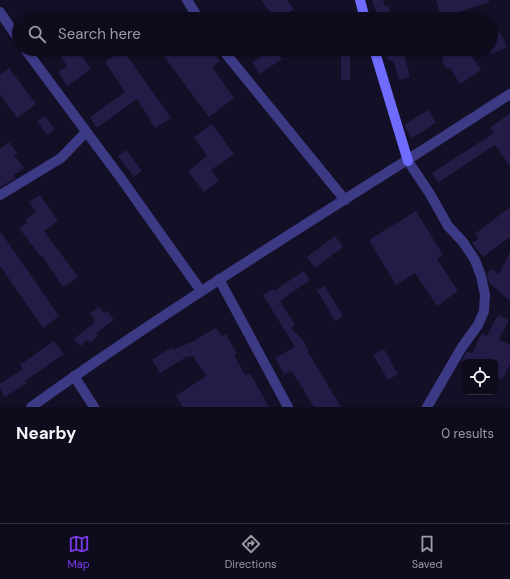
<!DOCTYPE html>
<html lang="en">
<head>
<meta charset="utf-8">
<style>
  :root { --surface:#0e0b1c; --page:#171425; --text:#f1f3f6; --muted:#9b9ba3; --line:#2e2b3b; --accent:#7c3aed }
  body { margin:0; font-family:"DM Sans",sans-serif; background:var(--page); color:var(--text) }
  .controls { position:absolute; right:12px; bottom:12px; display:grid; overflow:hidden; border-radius:6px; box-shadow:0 1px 3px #0004 }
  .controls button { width:36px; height:36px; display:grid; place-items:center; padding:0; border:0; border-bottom:1px solid var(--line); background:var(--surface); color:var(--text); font:20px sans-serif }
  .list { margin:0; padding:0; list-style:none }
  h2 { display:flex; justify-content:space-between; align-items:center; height:52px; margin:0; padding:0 16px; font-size:17px }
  h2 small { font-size:13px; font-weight:400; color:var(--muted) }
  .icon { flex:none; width:22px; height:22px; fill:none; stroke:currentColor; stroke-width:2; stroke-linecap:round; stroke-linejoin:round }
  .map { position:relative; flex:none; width:510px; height:407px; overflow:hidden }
  .search { position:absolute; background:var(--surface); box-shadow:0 1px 3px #0004; left:12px; right:12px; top:12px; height:44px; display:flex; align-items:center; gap:10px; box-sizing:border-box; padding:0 14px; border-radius:22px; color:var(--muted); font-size:15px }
  .sheet { height:116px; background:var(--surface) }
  nav { display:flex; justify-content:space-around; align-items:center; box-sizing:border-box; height:56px; border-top:1px solid var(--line); background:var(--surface); font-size:11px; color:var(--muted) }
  nav a { display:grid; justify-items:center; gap:2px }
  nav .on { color:var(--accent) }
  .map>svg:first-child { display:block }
  .building { fill:#241b47 }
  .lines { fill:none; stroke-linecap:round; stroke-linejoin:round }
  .street { stroke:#3d3a85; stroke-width:10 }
  .secondary { stroke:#6f6bff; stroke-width:10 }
</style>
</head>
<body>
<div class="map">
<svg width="510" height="407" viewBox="0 0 510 407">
  <rect width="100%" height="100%" fill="#130f26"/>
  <g class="building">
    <polygon points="261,0 287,0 294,9 281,19 276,19"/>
    <polygon points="372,0 383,0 385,7 388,5 393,19 379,19"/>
    <polygon points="436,0 489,0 489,2 441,18"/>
    <polygon points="500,32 507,47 491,54 491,36"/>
    <polygon points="56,49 77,49 91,69 67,86 58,72 67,66"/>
    <polygon points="171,49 199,49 205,56 212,51 220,61 212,67 234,98 209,117 163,55"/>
    <polygon points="271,49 274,49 282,59 260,74 252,63"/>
    <polygon points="383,49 414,49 404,54 410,77 399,80 393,60 389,61"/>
    <polygon points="437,49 467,49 481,70 460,84 450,68 447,69 442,61 444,59"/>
    <polygon points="123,50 171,118 155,128 137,99 97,128 90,117 125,92 105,62"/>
    <polygon points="341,51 350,52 350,80 341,80"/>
    <polygon points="9,68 36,104 17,118 0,94 0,75"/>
    <polygon points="428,110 436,123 412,138 404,125"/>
    <polygon points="510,113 510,166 495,145 438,183 432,173 494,133 490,128"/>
    <polygon points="45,116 55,130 47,135 37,121"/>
    <polygon points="212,124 234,154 211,170 219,181 204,192 188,171 207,156 194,137"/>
    <polygon points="9,142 17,153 14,155 24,168 14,175 16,178 0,187 0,149"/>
    <polygon points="126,150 142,171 134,177 118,156"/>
    <polygon points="40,195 58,221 44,231 78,277 63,287 42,256 41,257 19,228 27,223 25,220 36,212 29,202"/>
    <polygon points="510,207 510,237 483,257 472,243 478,239 475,234"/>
    <polygon points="416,211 443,255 437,259 458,291 437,306 415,273 396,285 369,240"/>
    <polygon points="0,231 59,316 43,328 0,266"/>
    <polygon points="335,236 343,247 315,268 307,257"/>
    <polygon points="510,252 510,301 489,282 487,274 492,269 499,274"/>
    <polygon points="304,271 310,280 280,301 295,325 291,328 302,339 309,351 308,352 341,407 314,407 292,371 284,374 275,358 295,347 263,295 273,289 274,291"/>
    <polygon points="325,286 343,316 335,321 317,290"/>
    <polygon points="99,307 104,313 107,311 114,320 96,333 98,336 90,343 88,340 80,346 74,339 94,323 93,321 95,320 90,313"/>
    <polygon points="498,315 509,320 499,339 510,345 510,364 502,380 495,376 495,362 461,362 467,351 472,353 482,333 487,336"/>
    <polygon points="216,328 222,336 226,334 237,354 234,355 245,375 250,373 269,407 183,407 176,396 206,376 193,356 189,357 188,356 160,373 152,360 172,347 173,350 196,340 196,339"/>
    <polygon points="54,341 64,354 25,381 27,383 5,397 0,389 0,384 23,369 20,365"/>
    <polygon points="384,349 398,374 388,380 373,355"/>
  </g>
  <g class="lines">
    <g class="street">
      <polyline points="187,0 199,19"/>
      <polyline points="0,12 19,40"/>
      <polyline points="25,49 120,177 201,291"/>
      <polyline points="222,49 345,200"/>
      <polyline points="408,161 430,194 448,226 463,242 475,260 481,276 485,295 484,311 478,325 462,347 427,407"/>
      <polyline points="0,195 61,158 86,132"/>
      <polyline points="219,279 288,407"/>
      <polyline points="74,376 94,407"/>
      <path d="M 31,407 C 186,296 350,198 510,94"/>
    </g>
    <g class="secondary">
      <polyline points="360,0 365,19"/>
      <polyline points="374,49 408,161"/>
    </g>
  </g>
</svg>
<div class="controls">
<button><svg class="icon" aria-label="locate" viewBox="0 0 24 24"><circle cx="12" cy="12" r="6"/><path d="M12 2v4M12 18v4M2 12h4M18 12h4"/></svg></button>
</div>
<div class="search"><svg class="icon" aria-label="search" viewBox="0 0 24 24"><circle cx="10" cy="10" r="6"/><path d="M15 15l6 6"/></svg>Search here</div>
</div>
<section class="sheet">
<h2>Nearby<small>0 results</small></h2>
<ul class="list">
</ul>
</section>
<nav>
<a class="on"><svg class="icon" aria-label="map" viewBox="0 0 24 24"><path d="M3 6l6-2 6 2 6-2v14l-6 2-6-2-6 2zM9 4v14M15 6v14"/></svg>Map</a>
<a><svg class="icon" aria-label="directions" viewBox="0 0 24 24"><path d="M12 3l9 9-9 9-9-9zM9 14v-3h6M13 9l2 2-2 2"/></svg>Directions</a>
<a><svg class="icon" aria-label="saved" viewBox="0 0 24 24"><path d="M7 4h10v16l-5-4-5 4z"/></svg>Saved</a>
</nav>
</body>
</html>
